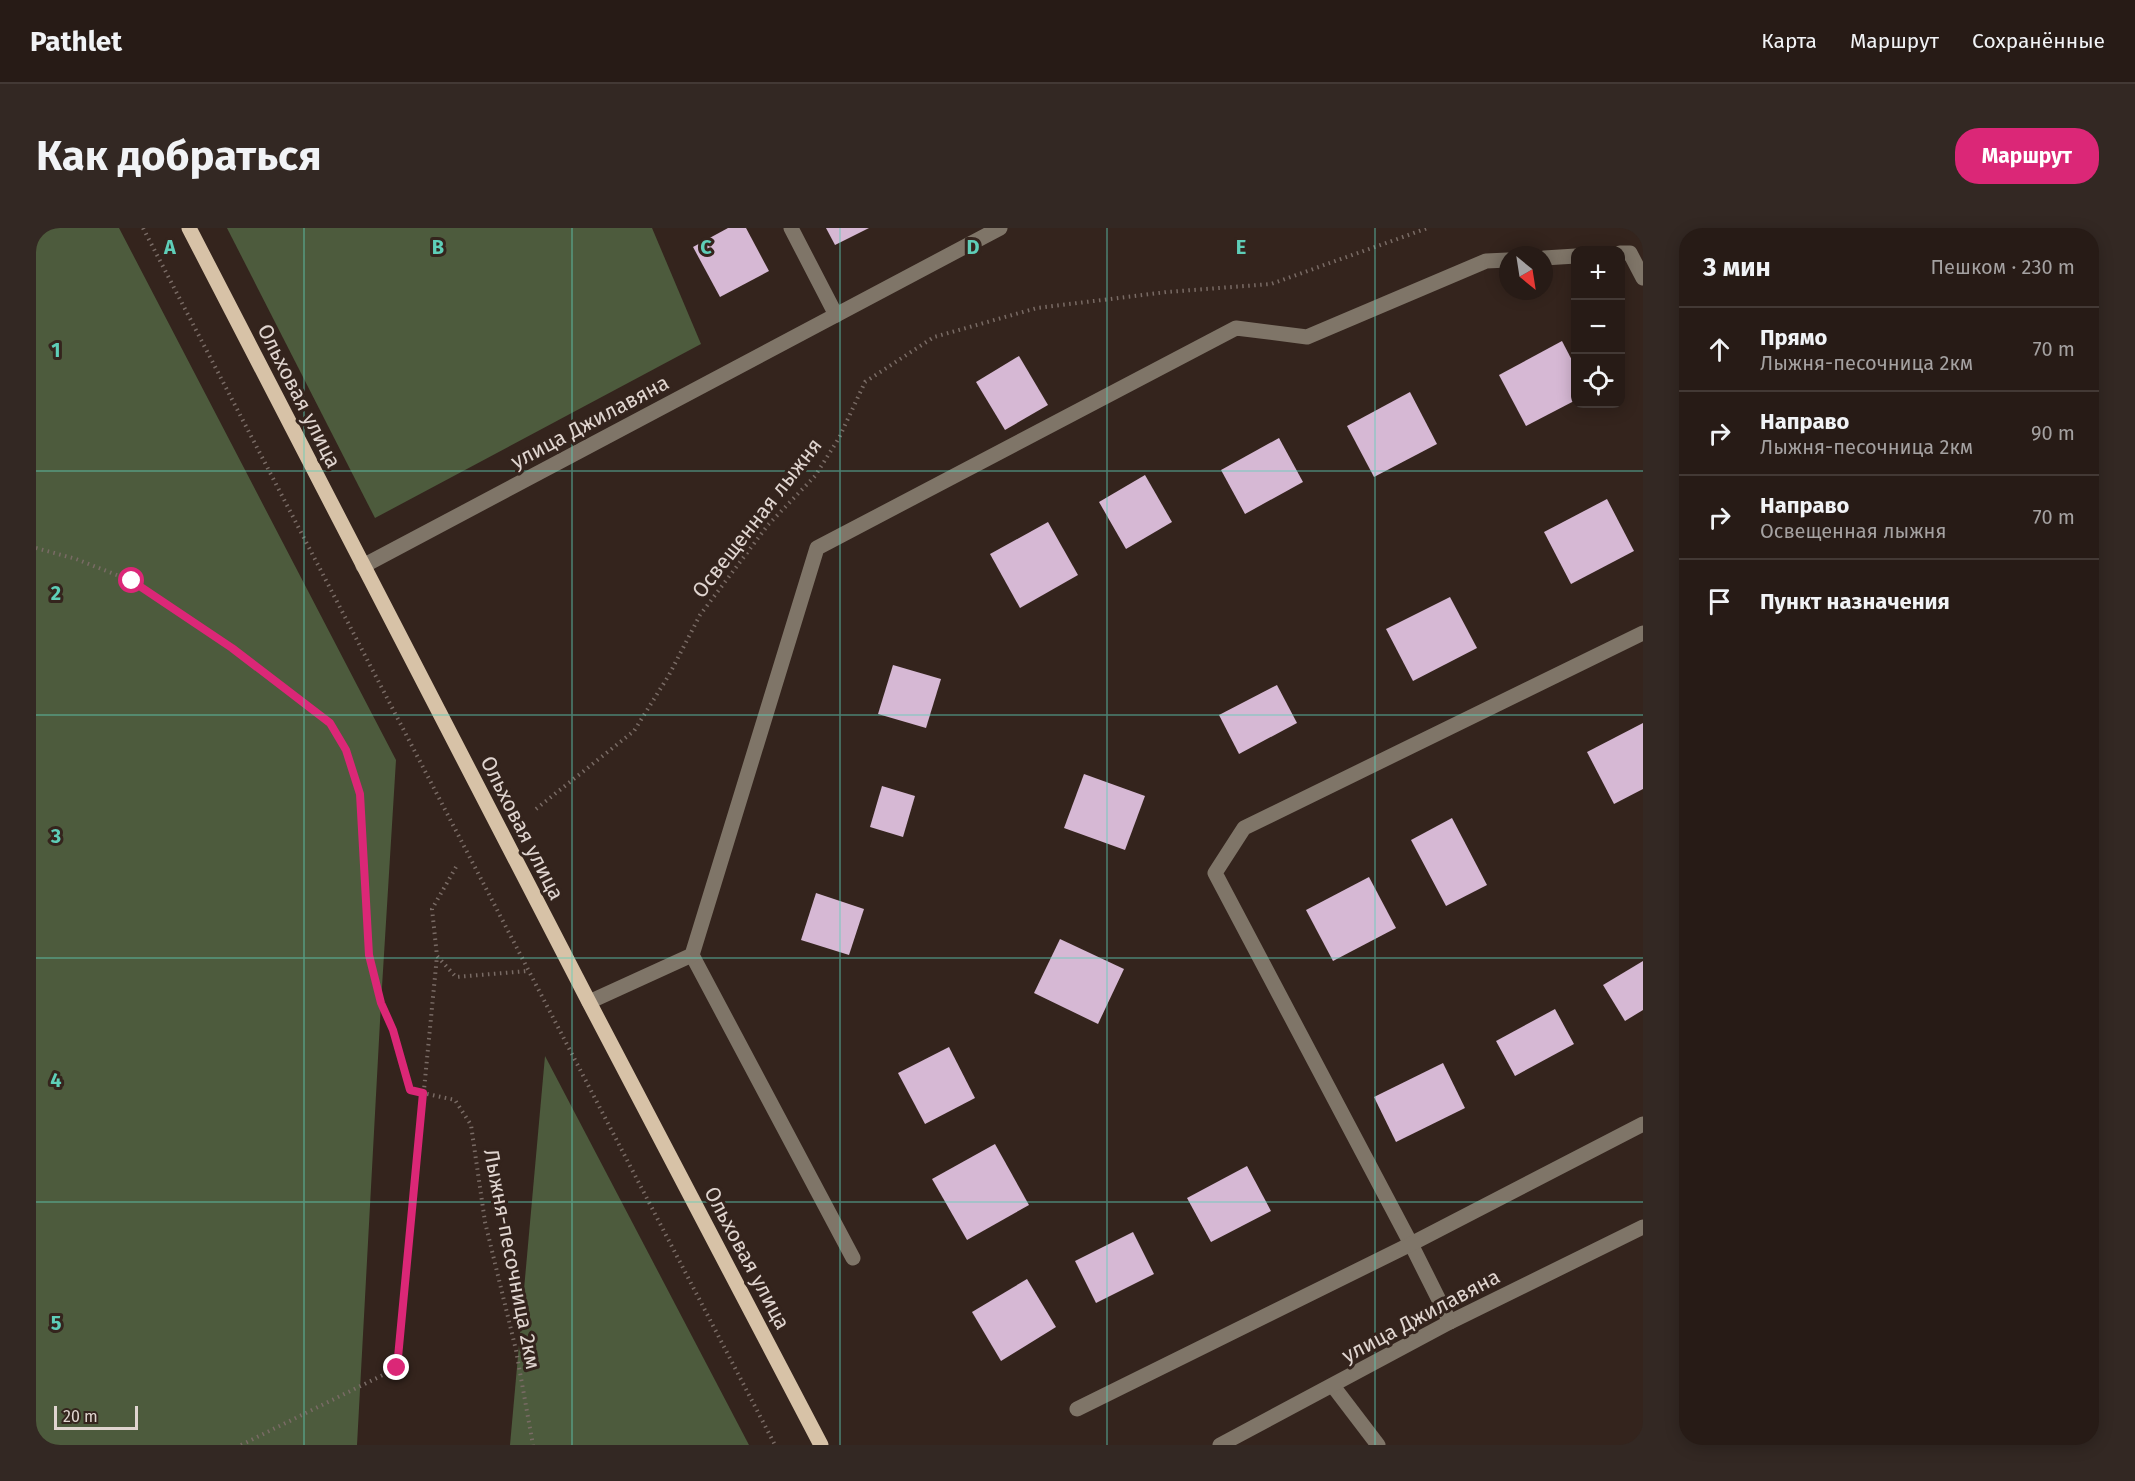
<!DOCTYPE html>
<html lang="ru">
<head>
<meta charset="utf-8">
<style>
  :root { --surface:#271b16; --page:#332823; --text:#f1f3f6; --muted:#a4a1a1; --line:#433935; --accent:#db2777 }
  body { margin:0; font-family:"Fira Sans",sans-serif; background:var(--page); color:var(--text) }
  .controls { position:absolute; right:18px; top:18px; display:grid; overflow:hidden; border-radius:12px; box-shadow:0 3px 15px #0003 }
  .controls button { width:54px; height:54px; display:grid; place-items:center; padding:0; border:0; border-bottom:2px solid var(--line); background:var(--surface); color:var(--text); font:30px sans-serif }
  .compass { position:absolute; left:1463px; top:18px; width:54px; height:54px; border-radius:50%; background:var(--surface); box-shadow:0 3px 15px #0003; rotate:150deg }
  .scale { position:absolute; left:18px; bottom:15px; width:84px; box-sizing:border-box; padding-left:6px; border:3px solid #e0d5d0; border-top:0; font-size:16px; line-height:21px; white-space:nowrap; color:#e0d5d0; -webkit-text-stroke:4px #34241d; paint-order:stroke }
  .stop { position:absolute; width:18px; height:18px; margin:-14px; border:4px solid #db2777; border-radius:50%; background:#fff }
  .stop.end { background:#db2777; border-color:#fff; box-shadow:0 2px 6px #0008 }
  .list { margin:0; padding:0; list-style:none }
  h2 { display:flex; justify-content:space-between; align-items:center; height:78px; margin:0; padding:0 24px; font-size:26px }
  h2 small { font-size:20px; font-weight:400; color:var(--muted) }
  .list li { display:grid; grid-template-columns:39px 1fr auto; gap:18px; align-items:center; box-sizing:border-box; height:84px; padding:0 24px; border-top:2px solid var(--line) }
  .list b { display:block; font-size:22px; white-space:nowrap }
  .list p { margin:0; font-size:20px; white-space:nowrap; color:var(--muted) }
  .list em { font-size:20px; font-style:normal; color:var(--muted) }
  .icon { flex:none; width:33px; height:33px; fill:none; stroke:currentColor; stroke-width:2; stroke-linecap:round; stroke-linejoin:round }
  .map { position:relative; flex:none; width:1607px; height:1217px; overflow:hidden; border-radius:24px }
  header { display:flex; align-items:center; gap:36px; box-sizing:border-box; height:84px; padding:0 30px; background:var(--surface); border-bottom:2px solid var(--line) }
  header strong { font-size:28px }
  nav { display:flex; gap:33px; margin-inline-start:auto; font-size:21px }
  .intro { display:flex; align-items:center; justify-content:space-between; box-sizing:border-box; height:144px; padding:0 36px }
  h1 { margin:0; font-size:42px }
  .button { padding:15px 27px; border-radius:24px; background:var(--accent); color:#fff; font-size:21px; font-weight:700 }
  main { display:flex; gap:36px; padding:0 36px }
  aside { flex:1; background:var(--surface); border-radius:24px; box-shadow:0 3px 15px #0003 }
  .map>svg:first-child { display:block }
  .forest { fill:#4d5b3d }
  .building { fill:#d6b8d4 }
  .lines { fill:none; stroke-linecap:round; stroke-linejoin:round }
  .path { stroke:#796b65; stroke-width:4; stroke-dasharray:1.5 4.5; stroke-linecap:butt }
  .minor { stroke:#7f7568; stroke-width:15 }
  .major { stroke:#d7c2a7; stroke-width:15 }
  .route { stroke:#db2777; stroke-width:8 }
  .grid { fill:none; stroke:#5eceb8; stroke-width:1.5; stroke-opacity:0.55 }
  .labels { text-anchor:middle; dominant-baseline:central; stroke-width:6; stroke-linejoin:round; paint-order:stroke }
  .street-label { font-size:21px; fill:#e0d5d0; stroke:#34241d }
  .grid-label { font-size:20px; text-anchor:middle; font-weight:bold; fill:#5eceb8; stroke:#34241d; stroke-width:6; stroke-linejoin:round; paint-order:stroke }
</style>
</head>
<body>
<header>
<strong>Pathlet</strong>
<nav><a>Карта</a><a>Маршрут</a><a>Сохранённые</a></nav>
</header>
<div class="intro"><h1>Как добраться</h1><a class="button">Маршрут</a></div>
<main>
<div class="map">
<svg width="1607" height="1217" viewBox="0 0 1607 1217">
  <rect width="100%" height="100%" fill="#34241d"/>
  <g class="forest">
    <polygon points="0,0 83,0 360,532 345,775 321,1217 0,1217"/>
    <polygon points="191,0 616,0 665,116 339,290"/>
    <polygon points="509,828 713,1217 474,1217"/>
  </g>
  <g class="building">
    <polygon points="692,0 710,0 733,43 684,69 657,19"/>
    <polygon points="790,0 833,0 799,17"/>
    <polygon points="1526,113 1540,140 1540,172 1490,198 1463,147"/>
    <polygon points="983,128 1012,177 969,202 940,154"/>
    <polygon points="1374,164 1401,216 1338,249 1311,198"/>
    <polygon points="1243,210 1267,254 1209,286 1185,242"/>
    <polygon points="1109,247 1136,294 1090,321 1063,274"/>
    <polygon points="1571,271 1598,323 1535,356 1508,304"/>
    <polygon points="1012,294 1042,347 984,380 954,326"/>
    <polygon points="1414,369 1441,420 1377,453 1350,401"/>
    <polygon points="857,437 905,451 890,500 842,486"/>
    <polygon points="1241,457 1261,495 1203,526 1183,487"/>
    <polygon points="1607,495 1607,561 1578,576 1551,524"/>
    <polygon points="1048,546 1109,568 1089,622 1028,600"/>
    <polygon points="846,558 879,568 867,609 834,599"/>
    <polygon points="1416,590 1451,657 1410,678 1375,612"/>
    <polygon points="1333,649 1360,700 1297,733 1270,682"/>
    <polygon points="780,665 828,681 813,727 765,712"/>
    <polygon points="1024,711 1088,741 1062,796 998,765"/>
    <polygon points="1607,733 1607,782 1589,793 1567,757"/>
    <polygon points="1519,781 1538,816 1479,848 1460,813"/>
    <polygon points="913,819 939,870 889,896 862,845"/>
    <polygon points="1407,835 1429,880 1360,914 1338,869"/>
    <polygon points="959,916 993,977 931,1012 896,951"/>
    <polygon points="1211,938 1235,983 1175,1014 1151,970"/>
    <polygon points="1097,1004 1118,1046 1060,1075 1039,1033"/>
    <polygon points="991,1051 1020,1099 965,1133 936,1084"/>
  </g>
  <g class="lines">
    <g class="path">
      <polyline points="107,0 739,1217"/>
      <polyline points="0,320 40,331 96,353 196,420 294,495 310,521 324,566 333,727 345,775 357,802 373,862 419,872 435,897 449,994 480,1122 497,1217"/>
      <polyline points="500,581 598,503 633,447 664,387 732,297 779,248 803,210 829,154 898,109 1001,80 1131,64 1235,56 1392,0"/>
      <polyline points="420,639 396,681 401,728 420,749 492,743"/>
      <polyline points="205,1217 361,1140 401,728"/>
    </g>
    <g class="minor">
      <polyline points="755,0 800,87"/>
      <polyline points="1584,25 1594,25 1607,50"/>
      <polyline points="1508,30 1540,28"/>
      <polyline points="327,338 964,0"/>
      <polyline points="656,727 817,1030"/>
      <polyline points="553,774 656,727 781,320 1200,100 1271,109 1450,33 1472,32"/>
      <polyline points="1414,1094 1375,1016 1179,645 1208,600 1607,405"/>
      <polyline points="1297,1158 1342,1217"/>
      <polyline points="1041,1181 1375,1016 1607,896"/>
      <polyline points="1184,1217 1414,1094 1607,999"/>
    </g>
    <polyline class="major" points="153,0 553,774 785,1217"/>
  </g>
  <g class="lines">
    <polyline class="route" points="96,353 196,420 294,495 310,522 324,566 333,727 345,775 357,802 374,862 387,865 361,1140"/>
  </g>
  <path class="grid" d="M 268,0 L 268,1217M 536,0 L 536,1217M 804,0 L 804,1217M 1071,0 L 1071,1217M 1339,0 L 1339,1217M 0,243 L 1607,243M 0,487 L 1607,487M 0,730 L 1607,730M 0,974 L 1607,974"/>
  <g class="labels">
    <g class="street-label">
      <text transform="translate(263 168) rotate(63)">Ольховая улица</text>
      <text transform="translate(554 194) rotate(-28)">улица Джилавяна</text>
      <text transform="translate(721 290) rotate(-52)">Освещенная лыжня</text>
      <text transform="translate(486 600) rotate(63)">Ольховая улица</text>
      <text transform="translate(711 1030) rotate(62)">Ольховая улица</text>
      <text transform="translate(476 1031) rotate(79)">Лыжня-песочница 2км</text>
      <text transform="translate(1385 1088) rotate(-28)">улица Джилавяна</text>
    </g>
  </g>
  <g class="grid-label">
    <text x="134" y="26">A</text>
    <text x="402" y="26">B</text>
    <text x="670" y="26">C</text>
    <text x="937" y="26">D</text>
    <text x="1205" y="26">E</text>
    <text x="20" y="129">1</text>
    <text x="20" y="372">2</text>
    <text x="20" y="615">3</text>
    <text x="20" y="859">4</text>
    <text x="20" y="1102">5</text>
  </g>
</svg>
<div class="controls">
<button>+</button>
<button>−</button>
<button><svg class="icon" aria-label="locate" viewBox="0 0 24 24"><circle cx="12" cy="12" r="6"/><path d="M12 2v4M12 18v4M2 12h4M18 12h4"/></svg></button>
</div>
<svg class="compass" viewBox="-18 -18 36 36"><path d="M0-13l5 13h-10z" fill="#e53935"/><path d="M0 13l5-13h-10z" fill="#a4a1a1"/></svg>
<div class="scale">20 m</div>
<div class="stop" style="left:96px;top:353px"></div>
<div class="stop end" style="left:361px;top:1140px"></div>
</div>
<aside>
<h2>3 мин<small>Пешком · 230 m</small></h2>
<ul class="list">
<li><svg class="icon" aria-label="ahead" viewBox="0 0 24 24"><path d="M12 20V5M6 11l6-6 6 6"/></svg><div><b>Прямо</b><p>Лыжня-песочница 2км</p></div><em>70 m</em></li>
<li><svg class="icon" aria-label="right" viewBox="0 0 24 24"><path d="M7 20v-9h11M14 6l5 5-5 5"/></svg><div><b>Направо</b><p>Лыжня-песочница 2км</p></div><em>90 m</em></li>
<li><svg class="icon" aria-label="right" viewBox="0 0 24 24"><path d="M7 20v-9h11M14 6l5 5-5 5"/></svg><div><b>Направо</b><p>Освещенная лыжня</p></div><em>70 m</em></li>
<li><svg class="icon" aria-label="arrive" viewBox="0 0 24 24"><path d="M6 21V4h12l-3 4 3 4H6"/></svg><div><b>Пункт назначения</b></div></li>
</ul>
</aside>
</main>
</body>
</html>
